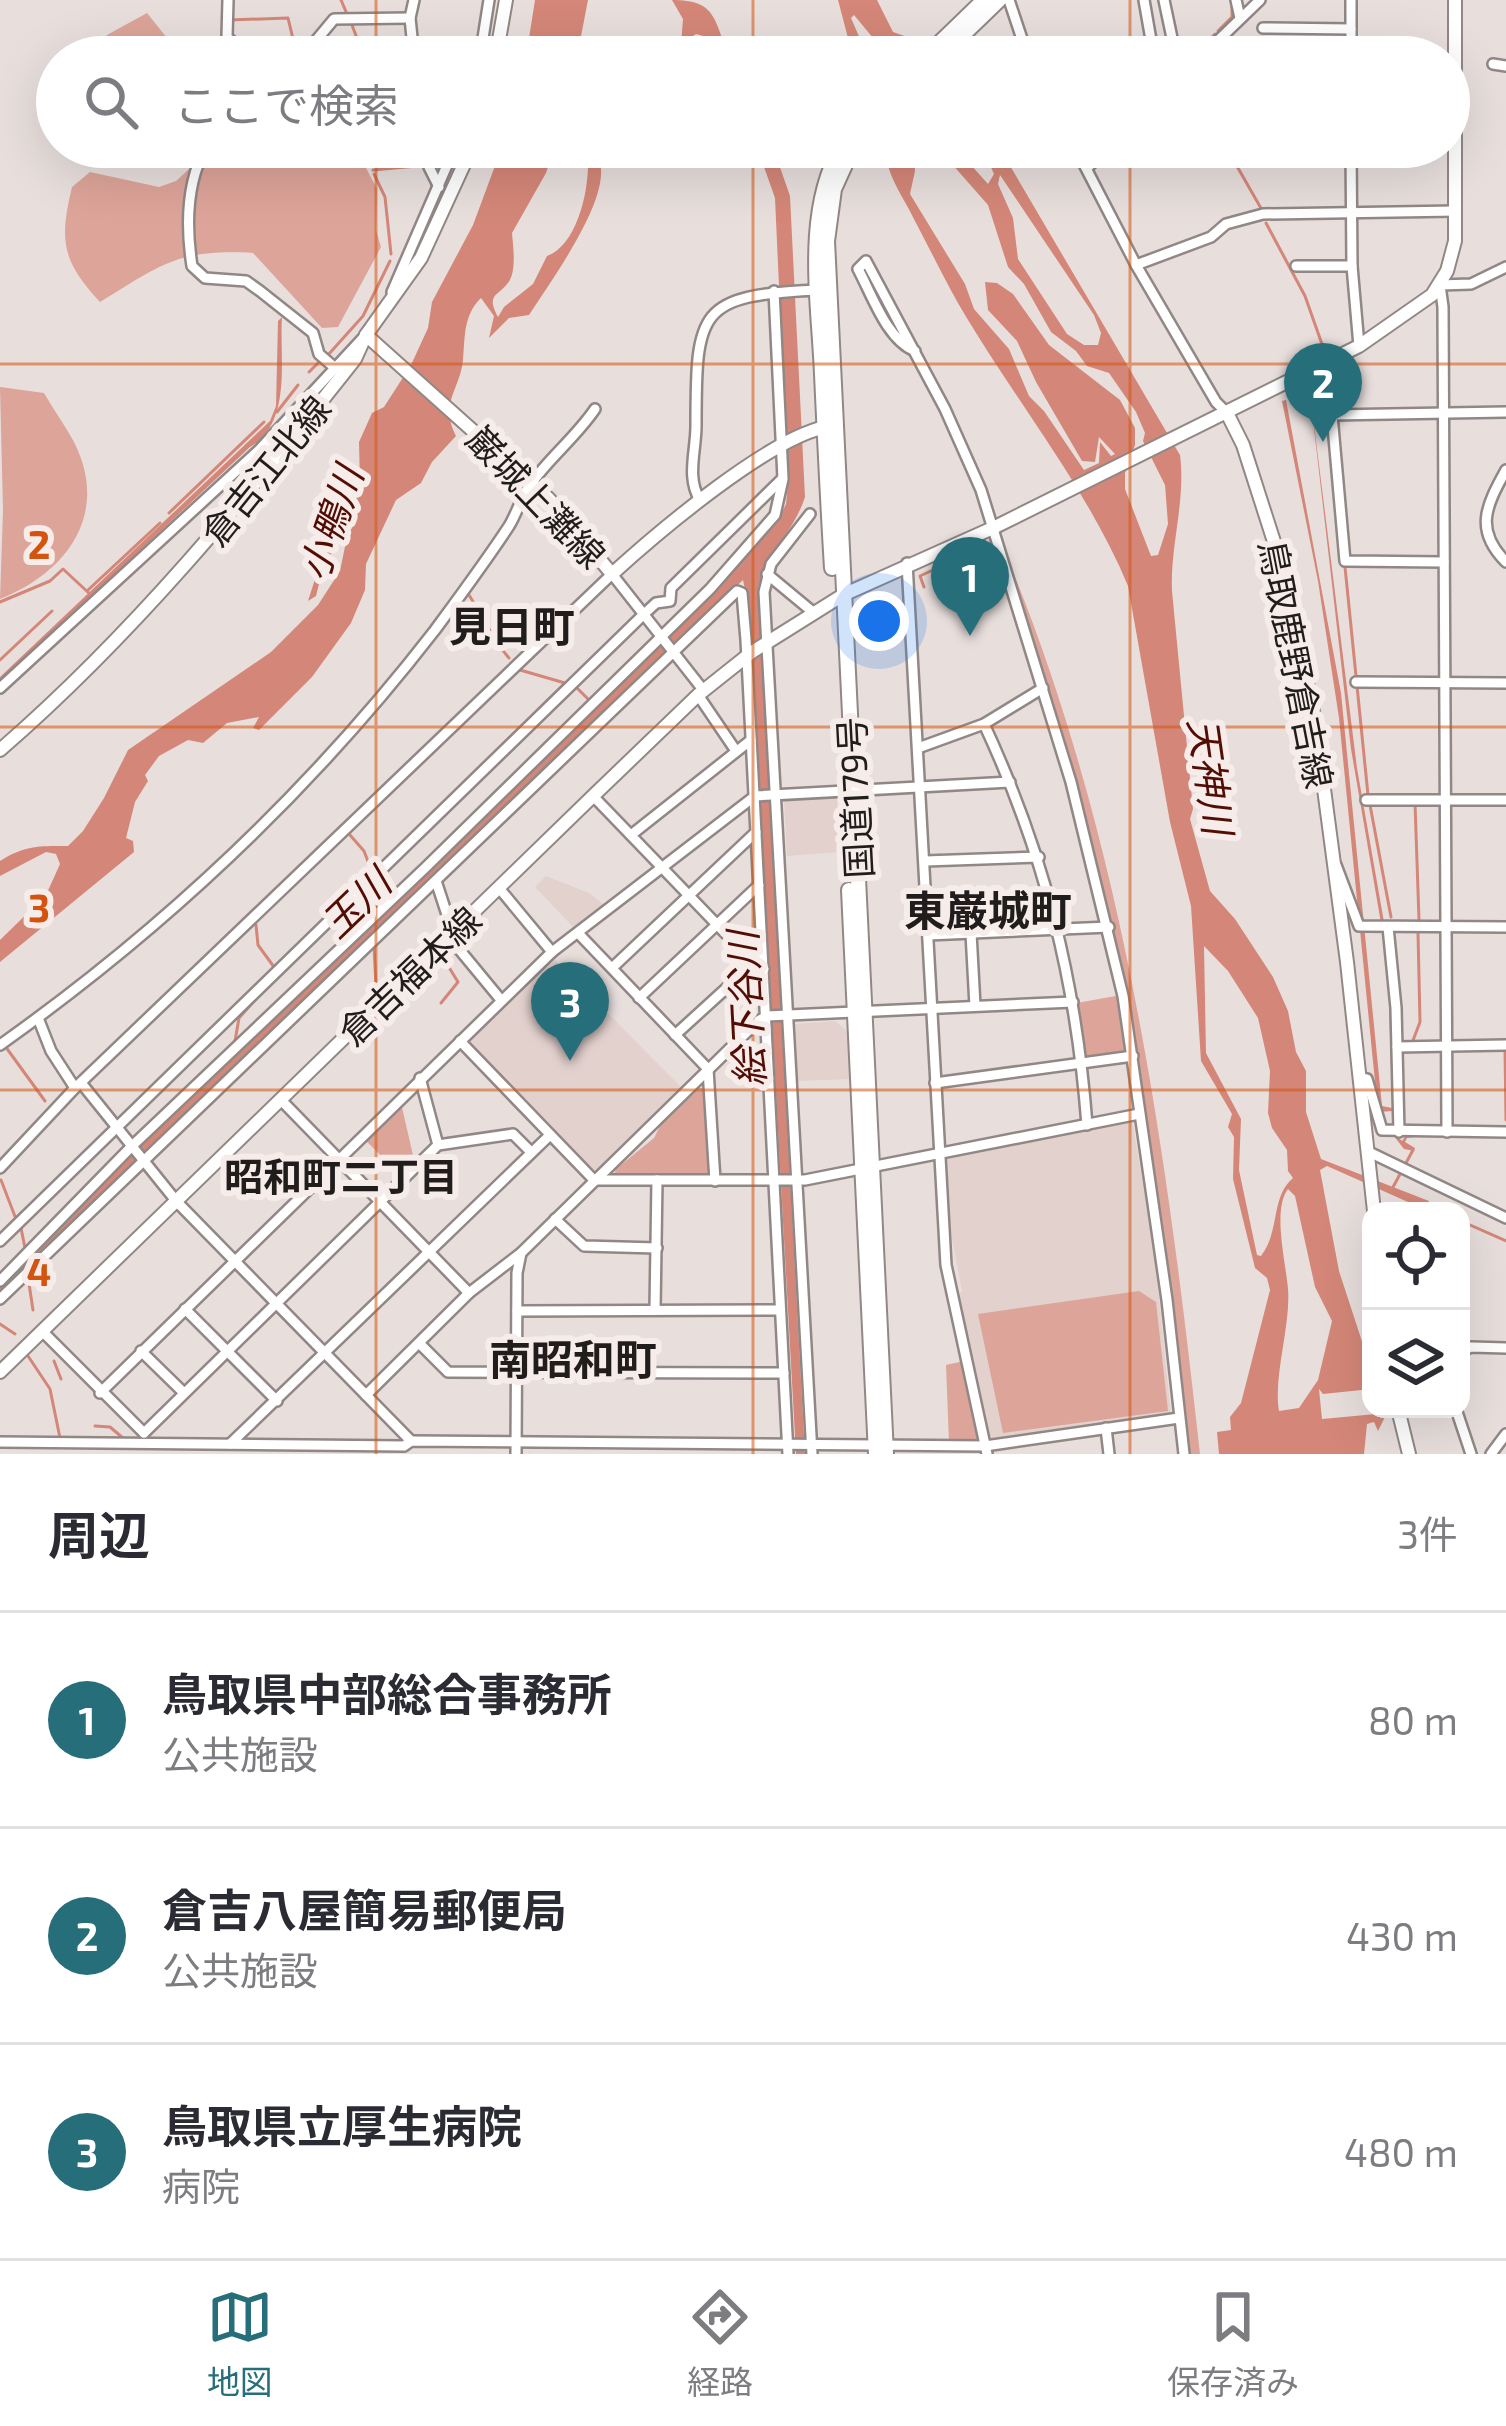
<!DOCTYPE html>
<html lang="ja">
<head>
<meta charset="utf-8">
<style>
  :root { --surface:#fff; --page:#f7f7f7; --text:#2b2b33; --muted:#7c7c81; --line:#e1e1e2; --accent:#276e7b }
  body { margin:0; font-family:"Exo 2","Noto Sans JP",sans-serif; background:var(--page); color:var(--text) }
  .controls { position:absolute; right:36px; bottom:36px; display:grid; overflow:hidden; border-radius:24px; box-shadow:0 12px 48px #0002 }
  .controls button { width:108px; height:108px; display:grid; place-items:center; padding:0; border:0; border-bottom:3px solid var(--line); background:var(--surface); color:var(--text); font:60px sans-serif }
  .you { position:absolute; left:879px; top:621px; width:42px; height:42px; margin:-30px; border:9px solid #fff; border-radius:50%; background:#1a73e8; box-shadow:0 0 0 18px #1a73e833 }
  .badge { display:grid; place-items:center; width:78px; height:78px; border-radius:50%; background:var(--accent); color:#fff; font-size:39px; font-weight:700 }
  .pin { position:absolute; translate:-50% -99px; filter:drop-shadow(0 3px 6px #0008) }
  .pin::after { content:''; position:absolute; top:63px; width:42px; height:36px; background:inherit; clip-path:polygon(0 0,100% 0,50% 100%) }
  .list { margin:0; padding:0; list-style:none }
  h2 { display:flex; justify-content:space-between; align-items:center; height:156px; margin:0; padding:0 48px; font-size:51px }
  h2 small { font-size:39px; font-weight:400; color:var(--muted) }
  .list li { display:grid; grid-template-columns:78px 1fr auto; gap:36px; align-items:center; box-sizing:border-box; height:216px; padding:0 48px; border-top:3px solid var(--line) }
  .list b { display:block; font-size:45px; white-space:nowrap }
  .list p { margin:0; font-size:39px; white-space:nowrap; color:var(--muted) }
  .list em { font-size:39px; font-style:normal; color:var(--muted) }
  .icon { flex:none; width:66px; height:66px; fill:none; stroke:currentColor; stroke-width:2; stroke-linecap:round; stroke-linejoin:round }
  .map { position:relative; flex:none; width:1506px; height:1454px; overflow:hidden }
  .search { position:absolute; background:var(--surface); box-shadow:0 12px 48px #0002; left:36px; right:36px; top:36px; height:132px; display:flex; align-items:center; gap:30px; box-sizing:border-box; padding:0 42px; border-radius:66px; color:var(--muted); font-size:45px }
  .sheet { height:804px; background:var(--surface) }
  nav { display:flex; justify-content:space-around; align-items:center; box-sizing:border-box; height:168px; border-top:3px solid var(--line); background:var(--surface); font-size:33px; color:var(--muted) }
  nav a { display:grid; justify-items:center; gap:6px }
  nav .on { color:var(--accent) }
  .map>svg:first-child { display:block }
  .built { fill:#e3d1ce }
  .green { fill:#dda499 }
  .water { fill:#d48778; fill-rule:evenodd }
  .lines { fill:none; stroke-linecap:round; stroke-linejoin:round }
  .stream { stroke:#d48778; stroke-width:3 }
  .minor-casing { stroke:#918886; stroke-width:14 }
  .major-casing { stroke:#918886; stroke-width:16 }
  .highway-casing { stroke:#918886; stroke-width:18 }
  .minor { stroke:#fff; stroke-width:9 }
  .major { stroke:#fff; stroke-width:12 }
  .highway { stroke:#fff; stroke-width:14 }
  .grid { fill:none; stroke:#d4530e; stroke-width:3; stroke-opacity:0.55 }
  .labels { text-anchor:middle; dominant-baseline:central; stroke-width:12; stroke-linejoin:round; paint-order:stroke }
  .street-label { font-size:36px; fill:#211d1d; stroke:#f6ecea }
  .water-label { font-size:39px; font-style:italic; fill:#520d04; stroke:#f6ecea }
  .neighbourhood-label { font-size:39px; font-weight:bold; fill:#211d1d; stroke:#f6ecea }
  .quarter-label { font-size:42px; font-weight:bold; fill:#211d1d; stroke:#f6ecea }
  .grid-label { font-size:39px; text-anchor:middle; font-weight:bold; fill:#d4530e; stroke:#f6ecea; stroke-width:12; stroke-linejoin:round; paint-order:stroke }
</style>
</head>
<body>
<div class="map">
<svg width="1506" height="1454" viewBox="0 0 1506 1454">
  <rect width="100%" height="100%" fill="#e8dfdd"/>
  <g class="built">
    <polygon points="832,795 837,798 840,852 787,856 784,800"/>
    <polygon points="546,876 589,893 607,907 577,931 535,887"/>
    <polygon points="553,958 682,1088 598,1169 591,1170 471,1045 471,1033"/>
    <polygon points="835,1021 849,1033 852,1079 796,1081 794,1024"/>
    <polygon points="1132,1119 1155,1259 1171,1415 991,1439 957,1296 962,1291 949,1223 947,1167 943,1161 947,1156"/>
  </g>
  <g class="green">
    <polygon points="147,13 171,43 172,57 87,57 107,35"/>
    <path d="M 213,147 L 355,147 L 377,189 L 376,230 L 381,247 L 338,327 L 322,328 L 253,253 C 178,249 162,264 100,302 C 62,261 59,241 72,187 L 90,172 L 159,187 L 176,181 Z"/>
    <path d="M 0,387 L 44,393 C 53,409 65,425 74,442 C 110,513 68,572 0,599 L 3,510 Z"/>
    <path d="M 1009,562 C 1125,845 1167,1154 1200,1454 L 1187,1454 L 1186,1449 L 1125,992 Z"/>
    <polygon points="1121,995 1130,1050 1126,1054 1088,1060 1083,1057 1077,1003"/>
    <polygon points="699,1088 708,1088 712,1175 614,1176 616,1169 654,1138 660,1126"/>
    <polygon points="401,1103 415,1164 402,1176 364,1139"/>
    <polygon points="1139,1291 1156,1302 1168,1411 1003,1433 978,1314"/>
    <polygon points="964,1361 982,1443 949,1443 946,1365"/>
  </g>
  <g class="water">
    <polygon points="535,0 588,0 577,57 537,57 534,52 526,57"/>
    <path d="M 672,0 C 718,0 713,20 730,57 L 713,57 L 703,36 L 696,34 L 690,38 L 687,57 L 680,57 L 683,19 Z"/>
    <polygon points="838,0 877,0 893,32 916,40 926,57 882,57 878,44 854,15 851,18 868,57 853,57"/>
    <path d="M 502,147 L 555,147 L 546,173 L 512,233 C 513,246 517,271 508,283 C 497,297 486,294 498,317 L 504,307 L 533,284 L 547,256 C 580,244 592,179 587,147 L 595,147 C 598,156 602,165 601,175 C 599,215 551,281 529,315 L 509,318 L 489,338 L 494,316 L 481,298 C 463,315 465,339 463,360 C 460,390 439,403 456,436 L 432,462 L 421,483 L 396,500 L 366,564 L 365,590 L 351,623 L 312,677 L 259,730 L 253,728 L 259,717 L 227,723 L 203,743 L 188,740 L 159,756 L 145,775 L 148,781 L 135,802 L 126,838 L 133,841 L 134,852 L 0,962 L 0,940 L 46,895 L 60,864 L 56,854 L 46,852 L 0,876 L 0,861 C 25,845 40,846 68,846 L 83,831 L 104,798 L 128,750 L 271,652 L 318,605 L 340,571 L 350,522 L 323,568 L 316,596 L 308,601 L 329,535 L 360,484 L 359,442 L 372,413 L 384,407 L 411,365 L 428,328 L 432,302 L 473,225 Z"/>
    <path d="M 757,147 L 773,147 L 790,196 L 805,497 C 794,532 766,553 758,588 L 805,1454 L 796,1454 L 749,608 L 743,580 L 0,1295 L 0,1284 L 115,1167 L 698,609 L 776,524 L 786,504 L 788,484 L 775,198 Z"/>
    <path d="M 885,147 L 914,147 L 915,171 L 910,194 L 965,284 L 974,309 L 1009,349 L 1029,396 L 1044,411 L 1084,470 L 1099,463 L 1100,442 L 1111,456 L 1115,454 L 1099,437 L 1095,462 L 1082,461 L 1036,382 L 1017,341 L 988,310 L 985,282 L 997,283 L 1013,294 L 1049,345 L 1120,400 L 1135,428 L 1135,445 L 1125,473 L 1125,489 L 1151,556 L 1158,555 L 1168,524 L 1165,485 L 1143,441 L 1145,433 L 1136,412 L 1109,373 L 1087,366 L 1076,351 L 1051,332 L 1024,284 L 1008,267 L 988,205 L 937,147 L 955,147 L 988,184 L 994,174 L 982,147 L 999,147 L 1180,455 C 1186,501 1170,545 1172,591 L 1193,809 L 1190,819 L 1210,891 L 1235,919 L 1273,977 L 1288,1011 L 1296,1052 L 1306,1071 L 1306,1112 L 1321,1159 L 1429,1201 L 1426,1210 L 1327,1166 L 1320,1170 L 1339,1271 L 1371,1369 L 1371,1389 L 1323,1394 L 1319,1389 L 1322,1419 L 1387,1413 L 1378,1431 L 1374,1422 L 1367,1424 L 1364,1454 L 1219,1454 L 1217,1432 L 1231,1430 L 1230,1417 L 1241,1403 L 1270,1290 L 1267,1278 L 1255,1268 L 1233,1179 L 1234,1137 L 1228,1127 L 1232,1114 L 1201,1061 L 1191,906 L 1170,822 L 1128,586 C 1089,492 1022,409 968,320 C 949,289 933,255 916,223 C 904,197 886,176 885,147 ZM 1000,175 L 1094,315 L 1101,333 L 1098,345 L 1084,345 L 1067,334 L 1018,259 L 1013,218 L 998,184 ZM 1204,946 L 1228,971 L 1258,1018 L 1270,1071 L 1268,1113 L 1272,1128 L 1287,1150 L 1288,1171 L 1293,1178 C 1270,1198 1281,1229 1261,1256 L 1257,1255 L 1239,1170 L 1241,1119 L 1206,1053 ZM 1288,1189 L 1295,1196 L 1315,1287 L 1332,1321 L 1318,1380 L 1299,1408 L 1279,1411 C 1273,1377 1291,1325 1288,1289 C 1286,1263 1272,1210 1288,1189 Z"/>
    <path d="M 282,317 C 279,358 293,422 250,447 L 0,682 L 0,677 L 270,421 L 276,406 L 278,321 Z"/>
    <polygon points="1309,385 1357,768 1391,962 1396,1135 1402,1141 1406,1135 1443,1134 1407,1138 1405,1142 1415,1148 1414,1151 1404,1149 1393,1135 1393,1111 1378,1112 1339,718 1318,581 1282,401 1286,400 1341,693 1382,1106 1392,1108 1388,964 1351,749"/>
  </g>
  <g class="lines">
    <g class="stream">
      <polyline points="341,0 347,14"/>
      <polyline points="229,20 288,18 294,43"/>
      <polyline points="352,25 364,57"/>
      <polyline points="1218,31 1232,17 1232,3"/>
      <polyline points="295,51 300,57"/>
      <polyline points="1198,52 1215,34"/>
      <polyline points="329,57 355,48"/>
      <polyline points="1226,147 1262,210"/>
      <polyline points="1356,152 1439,151"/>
      <polyline points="1232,154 1302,152"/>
      <polyline points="373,170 417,166"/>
      <polyline points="374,174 385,197 391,254"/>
      <polyline points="1266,223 1305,296 1323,347"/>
      <polyline points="328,355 363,316 390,261"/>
      <polyline points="309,372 320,361"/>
      <polyline points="277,412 298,385"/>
      <polyline points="169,513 264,422"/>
      <polyline points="1439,538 1440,556"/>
      <polyline points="1345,567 1356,676"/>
      <polyline points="924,587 920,576 983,547 996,546"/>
      <polyline points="88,590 160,523"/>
      <path d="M 469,595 C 483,617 492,638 509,658"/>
      <polyline points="0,602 50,581 63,569 91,595"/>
      <polyline points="0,660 52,611"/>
      <polyline points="1357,686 1368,795"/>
      <polyline points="576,687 589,700"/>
      <polyline points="1415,803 1419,920"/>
      <polyline points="442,804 565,683 520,670"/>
      <polyline points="1370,805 1391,917"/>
      <polyline points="350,835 364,851 372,872"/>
      <polyline points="375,870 437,809"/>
      <polyline points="362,920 375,904 375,882"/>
      <polyline points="256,925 258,945 274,967 270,972"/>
      <polyline points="374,947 376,987"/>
      <polyline points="441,1003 458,982 442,956"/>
      <polyline points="235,1041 239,1018 263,991"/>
      <polyline points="1412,1043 1420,1022 1418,933"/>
      <polyline points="5,1046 45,1101"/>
      <polyline points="1505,1050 1506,1120"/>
      <polyline points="1,1180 16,1219"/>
      <polyline points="1392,1189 1413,1150"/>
      <polyline points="1461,1221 1506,1241"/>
      <polyline points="21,1228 25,1248"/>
      <polyline points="28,1277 33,1310"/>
      <polyline points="0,1324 15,1334"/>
      <polyline points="28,1356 50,1389 60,1438"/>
      <polyline points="54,1361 61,1379"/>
      <polyline points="95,1426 110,1427 123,1438"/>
    </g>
    <defs>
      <g id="minor">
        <path d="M 228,0 L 227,37 C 248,59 287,48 314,43 L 334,19 L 410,18"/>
        <polyline points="1009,0 1028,57"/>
        <polyline points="1144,0 1154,57"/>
        <polyline points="1164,0 1176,57"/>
        <polyline points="1236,0 1240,18"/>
        <polyline points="1263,28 1351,29"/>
        <polyline points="414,57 410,18 414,0"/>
        <polyline points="480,57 489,0"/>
        <polyline points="1201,57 1260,0"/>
        <polyline points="1351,57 1351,0"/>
        <polyline points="1493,64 1506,66"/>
        <path d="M 206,147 C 186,183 186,227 192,266 L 205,278 L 246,281 L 260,291 L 313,333 L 319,354 L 334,367"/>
        <polyline points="428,147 429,167 439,187"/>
        <polyline points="1075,147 1136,265 1216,402 1227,413"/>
        <polyline points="1351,147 1352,266 1359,346"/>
        <polyline points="1087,168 1109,147"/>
        <polyline points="1136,265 1211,237 1226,224 1263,214 1456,211"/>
        <polyline points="1296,266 1352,266"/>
        <polyline points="392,292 455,147"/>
        <path d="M 915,351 C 887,340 872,295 858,269 L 866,261 L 945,409 L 981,490 L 1071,782 L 1123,996 L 1167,1300 L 1184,1454"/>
        <polyline points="1330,361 1332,415 1506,412"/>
        <polyline points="1332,415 1345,561 1444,562"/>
        <path d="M 1506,470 C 1486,506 1474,530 1506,562"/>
        <path d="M 700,500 C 686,478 696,451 696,426 C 696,310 698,295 819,290"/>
        <polyline points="810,514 771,564 764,592 812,1454"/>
        <polyline points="907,563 946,1265 987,1454"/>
        <polyline points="767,574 814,613"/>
        <polyline points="1356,682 1506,683"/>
        <polyline points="0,688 259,450 362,339"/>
        <polyline points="698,695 736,751"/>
        <path d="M 984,724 C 1045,855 1076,981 1087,1125"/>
        <polyline points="918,748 984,724 1043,688"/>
        <polyline points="593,796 754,963 764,969"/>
        <polyline points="1366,800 1506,800"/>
        <polyline points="631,835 751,740"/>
        <polyline points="925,861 1039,857"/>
        <polyline points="1336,865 1359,926 1506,927"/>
        <polyline points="436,881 453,933"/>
        <polyline points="499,888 552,952"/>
        <polyline points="1388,927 1396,1008 1399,1132"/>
        <polyline points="578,933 708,1069 715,1181"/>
        <polyline points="971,933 975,1006"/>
        <polyline points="928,935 1109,927"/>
        <polyline points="449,937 501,1000"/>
        <polyline points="612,968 756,832"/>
        <polyline points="639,998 759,885"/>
        <polyline points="38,1018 51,1051 75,1088"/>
        <polyline points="675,1035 754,963"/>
        <polyline points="460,1041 594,1180 805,1180 1139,1114"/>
        <path d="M 0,1045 C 165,928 311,790 435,630 C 460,596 486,561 509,526 C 517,513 521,497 530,485 C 549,458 576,437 595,409"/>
        <polyline points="1397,1047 1506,1045"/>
        <polyline points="420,1078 438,1145"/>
        <polyline points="1359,1078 1367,1079 1382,1130 1506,1132"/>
        <polyline points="935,1083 1133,1056"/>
        <polyline points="82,1084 177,1202 411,1441"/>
        <polyline points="281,1100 469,1293"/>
        <polyline points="1447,1132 1443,307 1440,285 1471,284 1506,267"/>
        <polyline points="1369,1152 1506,1218"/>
        <polyline points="0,1168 75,1088 612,574 704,691"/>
        <polyline points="555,1219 584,1246 657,1248"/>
        <polyline points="0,1241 643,615 656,603 670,601 671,588 782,479"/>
        <polyline points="0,1281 132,1146 425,868 710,589 775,515 783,479 774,291"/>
        <polyline points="0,1299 737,591 742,593 746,640 788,1454"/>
        <polyline points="185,1309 277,1401"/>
        <polyline points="655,1310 657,1180"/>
        <polyline points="517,1311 780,1310"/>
        <polyline points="42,1331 144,1433"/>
        <polyline points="420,1344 448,1372 784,1373"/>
        <polyline points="141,1351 184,1393"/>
        <polyline points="1461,1352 1471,1347 1506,1348"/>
        <polyline points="100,1393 552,952 755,796 1010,782"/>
        <polyline points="366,1395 469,1293 521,1253 758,1021 767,1016 1073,1002"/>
        <polyline points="1456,1409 1471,1454"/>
        <polyline points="1106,1428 1109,1454"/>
        <polyline points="144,1433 438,1145 513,1134 531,1152"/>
        <polyline points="0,1442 404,1446 411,1441 985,1446 1179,1418"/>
        <polyline points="230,1444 550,1135"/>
        <polyline points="516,1454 517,1273 521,1253"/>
        <polyline points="1491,1454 1506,1434"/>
      </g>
      <g id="major">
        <polyline points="496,57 506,0"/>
        <path d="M 366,335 L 549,499 L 612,574 C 656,534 775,432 832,426"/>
        <polyline points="1227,413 1243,445 1285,576 1315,721 1347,962 1374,1211"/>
        <path d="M 0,750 C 134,634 246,497 355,359 L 366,335 L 421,258 L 472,147"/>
        <polyline points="0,1372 593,796 698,695 752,652 843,595 995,527 1359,346 1432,295 1447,271 1455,241 1455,0"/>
        <polyline points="1398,1409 1409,1454"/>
      </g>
      <g id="highway">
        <polyline points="925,57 984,0"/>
        <polyline points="940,57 999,0"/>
        <polyline points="853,147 834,189 827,241 886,1454"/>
        <path d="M 832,568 C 828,503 825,439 822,374 C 819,301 803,213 841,147"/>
        <polyline points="849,890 876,1454"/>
      </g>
    </defs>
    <use href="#minor" class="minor-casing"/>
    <use href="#major" class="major-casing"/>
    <use href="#highway" class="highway-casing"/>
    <use href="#minor" class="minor"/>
    <use href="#major" class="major"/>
    <use href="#highway" class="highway"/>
  </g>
  <path class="grid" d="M 376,0 L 376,57M 753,0 L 753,57M 1130,0 L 1130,57M 376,147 L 376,1454M 753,147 L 753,1454M 1130,147 L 1130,1454M 0,364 L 1506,364M 0,727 L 1506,727M 0,1090 L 1506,1090"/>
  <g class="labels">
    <g class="street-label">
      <text transform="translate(265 470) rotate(-51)">倉吉江北線</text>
      <text transform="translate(537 496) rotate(46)">巌城上灘線</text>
      <text transform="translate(1297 664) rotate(79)">鳥取鹿野倉吉線</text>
      <text transform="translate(854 798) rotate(-93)">国道179号</text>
      <text transform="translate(409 975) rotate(-44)">倉吉福本線</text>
    </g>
    <g class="water-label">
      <text transform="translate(330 523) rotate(-71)">小鴨川</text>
      <text transform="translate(1212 776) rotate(82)">天神川</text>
      <text transform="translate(355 902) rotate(-44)">玉川</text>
      <text transform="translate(745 1009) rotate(-93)">絵下谷川</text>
    </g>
    <g class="neighbourhood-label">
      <text x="341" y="1175">昭和町二丁目</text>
    </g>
    <g class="quarter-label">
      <text x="512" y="625">見日町</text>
      <text x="988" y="909">東巌城町</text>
      <text x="573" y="1358">南昭和町</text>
    </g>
  </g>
  <g class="grid-label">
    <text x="39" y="559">2</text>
    <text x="39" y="922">3</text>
    <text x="39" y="1286">4</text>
  </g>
</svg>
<div class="controls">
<button><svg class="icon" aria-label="locate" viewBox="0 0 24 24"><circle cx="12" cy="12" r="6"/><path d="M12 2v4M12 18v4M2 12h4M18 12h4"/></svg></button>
<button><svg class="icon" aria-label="layers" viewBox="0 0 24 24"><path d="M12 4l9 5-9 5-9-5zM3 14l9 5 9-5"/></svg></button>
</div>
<div class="you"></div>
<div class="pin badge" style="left:970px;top:636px">1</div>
<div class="pin badge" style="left:1323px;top:442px">2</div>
<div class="pin badge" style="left:570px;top:1061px">3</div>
<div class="search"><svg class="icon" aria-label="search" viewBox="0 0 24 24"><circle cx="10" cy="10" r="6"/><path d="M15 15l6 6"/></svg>ここで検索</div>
</div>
<section class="sheet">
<h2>周辺<small>3件</small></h2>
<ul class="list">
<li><span class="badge">1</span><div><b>鳥取県中部総合事務所</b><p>公共施設</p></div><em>80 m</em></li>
<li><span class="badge">2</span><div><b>倉吉八屋簡易郵便局</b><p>公共施設</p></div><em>430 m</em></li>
<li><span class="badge">3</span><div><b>鳥取県立厚生病院</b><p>病院</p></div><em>480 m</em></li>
</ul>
</section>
<nav>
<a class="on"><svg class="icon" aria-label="map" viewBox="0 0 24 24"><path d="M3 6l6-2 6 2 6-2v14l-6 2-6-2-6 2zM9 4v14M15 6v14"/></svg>地図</a>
<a><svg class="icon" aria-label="directions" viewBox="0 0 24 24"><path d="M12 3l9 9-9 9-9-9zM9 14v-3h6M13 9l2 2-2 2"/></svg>経路</a>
<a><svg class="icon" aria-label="saved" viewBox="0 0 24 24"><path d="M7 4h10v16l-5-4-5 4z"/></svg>保存済み</a>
</nav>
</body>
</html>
